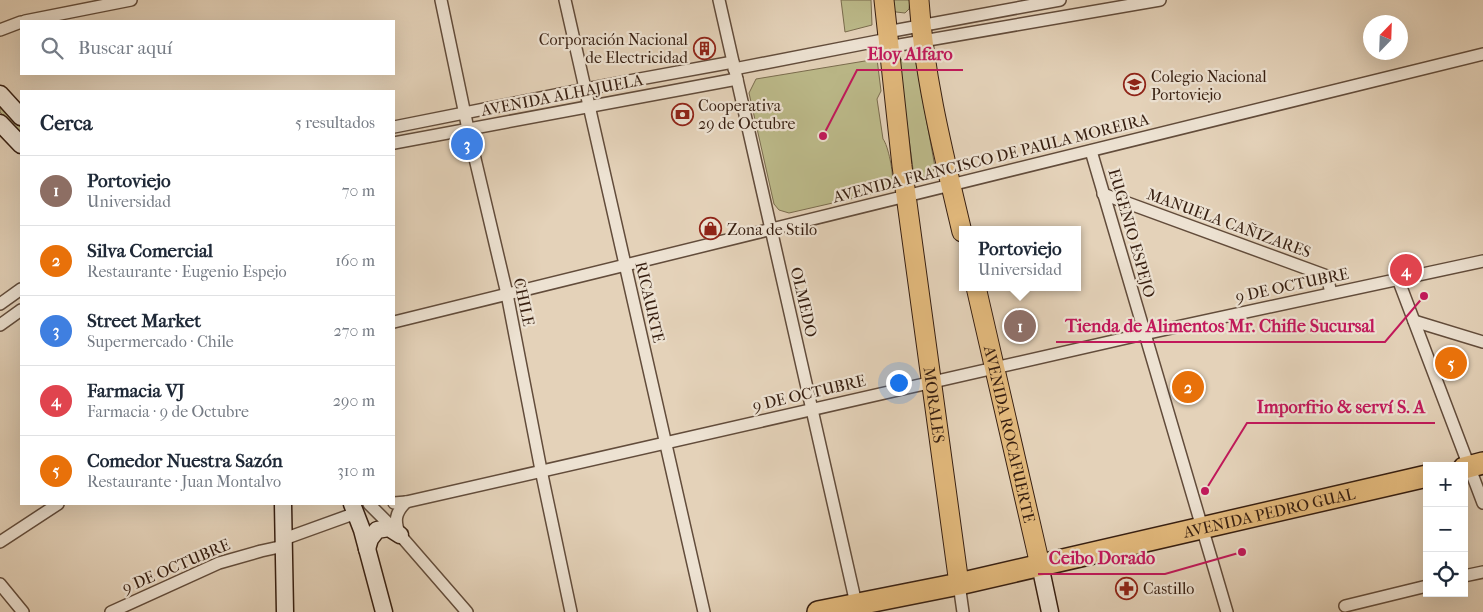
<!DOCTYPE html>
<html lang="es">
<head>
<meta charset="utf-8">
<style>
  :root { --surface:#fff; --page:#f2f2f3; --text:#1f2937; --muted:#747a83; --line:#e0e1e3; --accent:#111827 }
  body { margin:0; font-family:"IM FELL French Canon",serif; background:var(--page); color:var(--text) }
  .controls { position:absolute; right:15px; bottom:15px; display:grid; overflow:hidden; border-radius:0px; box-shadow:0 5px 20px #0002 }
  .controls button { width:45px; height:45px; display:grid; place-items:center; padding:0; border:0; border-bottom:1px solid var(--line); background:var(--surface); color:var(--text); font:25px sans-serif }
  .compass { position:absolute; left:1363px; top:15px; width:45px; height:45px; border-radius:50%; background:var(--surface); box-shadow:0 5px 20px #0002; rotate:23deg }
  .you { position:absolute; left:898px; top:382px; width:18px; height:18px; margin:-12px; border:4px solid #fff; border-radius:50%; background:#1a73e8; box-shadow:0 0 0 8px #1a73e833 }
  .badge { display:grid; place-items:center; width:32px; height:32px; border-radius:50%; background:var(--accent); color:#fff; font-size:16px; font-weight:700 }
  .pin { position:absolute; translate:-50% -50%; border:2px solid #fff; box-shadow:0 1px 5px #0006 }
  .popup { position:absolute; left:959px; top:226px; width:122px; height:65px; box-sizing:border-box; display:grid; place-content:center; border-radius:0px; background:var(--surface); filter:drop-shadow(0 1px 4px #0005); font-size:16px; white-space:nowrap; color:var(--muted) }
  .popup b { font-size:19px; color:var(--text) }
  .popup::after { content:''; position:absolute; left:50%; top:100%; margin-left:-10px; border:10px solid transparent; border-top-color:var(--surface) }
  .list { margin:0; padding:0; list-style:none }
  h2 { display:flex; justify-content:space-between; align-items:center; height:65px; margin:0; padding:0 20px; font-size:21px }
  h2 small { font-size:16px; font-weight:400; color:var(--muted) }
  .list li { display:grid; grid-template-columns:32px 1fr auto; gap:15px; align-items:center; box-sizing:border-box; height:70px; padding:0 20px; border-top:1px solid var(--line) }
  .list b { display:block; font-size:19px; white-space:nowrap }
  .list p { margin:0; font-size:16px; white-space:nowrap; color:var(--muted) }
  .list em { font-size:16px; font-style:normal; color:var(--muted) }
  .icon { flex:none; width:28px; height:28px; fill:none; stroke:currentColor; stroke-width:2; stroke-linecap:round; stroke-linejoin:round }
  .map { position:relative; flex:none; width:1483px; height:612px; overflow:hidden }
  .search { position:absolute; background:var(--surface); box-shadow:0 5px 20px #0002; left:20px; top:20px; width:375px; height:55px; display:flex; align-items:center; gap:12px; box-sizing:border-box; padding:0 18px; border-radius:0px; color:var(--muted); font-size:19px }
  .panel { position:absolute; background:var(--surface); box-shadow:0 5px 20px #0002; left:20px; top:90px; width:375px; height:415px; border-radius:0px }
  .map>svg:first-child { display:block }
  .green { fill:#bcba8a; stroke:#7a6c4e }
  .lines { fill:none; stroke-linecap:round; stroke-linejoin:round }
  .street-casing { stroke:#624c3b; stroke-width:14 }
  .secondary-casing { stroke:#371f11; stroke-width:19 }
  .primary-casing { stroke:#371f11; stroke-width:21 }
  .highway-casing { stroke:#371f11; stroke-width:24 }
  .street { stroke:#ede2d2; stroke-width:11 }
  .secondary { stroke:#ede2d2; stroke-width:16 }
  .primary { stroke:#e2b97c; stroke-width:19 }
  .highway { stroke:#e2b97c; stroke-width:21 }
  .labels { text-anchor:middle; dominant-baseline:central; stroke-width:4.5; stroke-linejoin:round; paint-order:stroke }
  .poi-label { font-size:16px; fill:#371f11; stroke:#ede2d2; text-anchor:start }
  .street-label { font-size:16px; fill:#371f11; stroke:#ede2d2 }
  .leader { fill:none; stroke:#c2185b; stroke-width:2 }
  .callout-dot { fill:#c2185b; stroke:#ede2d2; stroke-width:2 }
  .callout-label { font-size:18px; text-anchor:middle; font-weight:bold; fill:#c2185b; stroke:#ede2d2; stroke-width:4.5; stroke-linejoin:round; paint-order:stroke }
</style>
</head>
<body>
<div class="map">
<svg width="1483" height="612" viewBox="0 0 1483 612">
  <rect width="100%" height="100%" fill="#e4d2b9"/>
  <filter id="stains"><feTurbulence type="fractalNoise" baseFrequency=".004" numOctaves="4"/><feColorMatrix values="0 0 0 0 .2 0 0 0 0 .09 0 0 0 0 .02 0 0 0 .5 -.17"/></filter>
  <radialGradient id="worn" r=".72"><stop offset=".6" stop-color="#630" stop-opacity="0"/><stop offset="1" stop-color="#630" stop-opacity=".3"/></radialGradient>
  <g class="green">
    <polygon points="841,0 871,0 872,25 845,32"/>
    <polygon points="891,0 910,0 909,9 905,13 896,12 893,9"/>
    <polygon points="906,57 912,58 916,63 935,167 932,173 923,177 917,175 913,169 899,64 901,60"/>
    <path d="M 877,59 L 881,91 L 877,99 L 883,139 C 888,145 894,174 892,182 C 891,186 888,189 885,191 L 789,213 L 779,210 L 774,204 L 749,93 L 756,79 Z"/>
    <polygon points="0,105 21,128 21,136 0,112"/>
  </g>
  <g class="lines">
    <defs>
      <g id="street">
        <polyline points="441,0 468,129 507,294 541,470 571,612"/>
        <polyline points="565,0 704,612"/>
        <path d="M 719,0 C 764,203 812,405 857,608"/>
        <polyline points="25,21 131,0"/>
        <polyline points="0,30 21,22"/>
        <polyline points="887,32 1060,0"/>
        <polyline points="888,47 1160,0"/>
        <polyline points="734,69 888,39"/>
        <polyline points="394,127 585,89 733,62"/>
        <polyline points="394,143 737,79"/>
        <polyline points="1091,151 1227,612"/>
        <polyline points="1103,194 1327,276 1331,293"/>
        <polyline points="1398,279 1483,503"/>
        <polyline points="0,304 21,289"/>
        <polyline points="1414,321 1483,342"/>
        <polyline points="394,322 1483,54"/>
        <polyline points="0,325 21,310"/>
        <path d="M 406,502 C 395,513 394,521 400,535 L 467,612"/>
        <polyline points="394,503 406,502 1144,334 1483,261"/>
        <polyline points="369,504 395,530"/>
        <polyline points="284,539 356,513"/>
        <polyline points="0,542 58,504"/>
        <polyline points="1464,576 1483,572"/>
        <polyline points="0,584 23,612"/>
        <polyline points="959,584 963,612"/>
        <polyline points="1345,606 1427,586"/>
        <polyline points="111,612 219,563 261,551 284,546"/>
      </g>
      <g id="secondary">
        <polyline points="0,94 21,117"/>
        <polyline points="0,123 21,145"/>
        <polyline points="283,504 285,612"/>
        <polyline points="352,504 362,530 384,612"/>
        <polyline points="367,549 370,539 377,530 389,528 400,535"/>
        <polyline points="1040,565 1050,612"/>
      </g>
      <g id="primary">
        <path id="s1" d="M 884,0 L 902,166 L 959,584"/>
        <path d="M 919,0 C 924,78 944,156 962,232"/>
        <path id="s2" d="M 976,287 L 1040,565"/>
      </g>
      <g id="highway">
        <polyline points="1464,468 1483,463"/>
        <path id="s3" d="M 818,612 L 959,584 L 1427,476"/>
      </g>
    </defs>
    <use href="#street" class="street-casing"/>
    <use href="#secondary" class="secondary-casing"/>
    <use href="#primary" class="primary-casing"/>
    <use href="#highway" class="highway-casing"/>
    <use href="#street" class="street"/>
    <use href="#secondary" class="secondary"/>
    <use href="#primary" class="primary"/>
    <use href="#highway" class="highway"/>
  </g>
  <defs>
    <symbol id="building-ring" viewBox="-11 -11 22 22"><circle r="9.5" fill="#ede2d2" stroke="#8f2418" stroke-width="1.5"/><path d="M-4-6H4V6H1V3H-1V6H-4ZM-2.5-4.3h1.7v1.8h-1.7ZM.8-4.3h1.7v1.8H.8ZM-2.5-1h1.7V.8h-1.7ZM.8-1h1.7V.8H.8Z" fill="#8f2418"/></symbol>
    <symbol id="school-ring" viewBox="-11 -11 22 22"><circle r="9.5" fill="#ede2d2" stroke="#8f2418" stroke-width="1.5"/><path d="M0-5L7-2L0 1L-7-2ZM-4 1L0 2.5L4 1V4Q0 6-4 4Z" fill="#8f2418"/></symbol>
    <symbol id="bank-ring" viewBox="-11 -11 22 22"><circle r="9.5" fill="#ede2d2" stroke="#8f2418" stroke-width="1.5"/><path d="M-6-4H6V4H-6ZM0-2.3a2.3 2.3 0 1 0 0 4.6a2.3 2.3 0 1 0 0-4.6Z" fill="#8f2418"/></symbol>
    <symbol id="shop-ring" viewBox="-11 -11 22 22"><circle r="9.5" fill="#ede2d2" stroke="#8f2418" stroke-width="1.5"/><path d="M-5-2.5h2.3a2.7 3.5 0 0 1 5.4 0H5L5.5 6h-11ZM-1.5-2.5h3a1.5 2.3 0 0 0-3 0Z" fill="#8f2418"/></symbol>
    <symbol id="pharmacy-ring" viewBox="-11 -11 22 22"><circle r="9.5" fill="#ede2d2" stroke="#8f2418" stroke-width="1.5"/><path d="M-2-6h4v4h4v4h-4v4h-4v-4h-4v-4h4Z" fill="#8f2418"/></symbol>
  </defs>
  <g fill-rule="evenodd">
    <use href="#building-ring" x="692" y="36" width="25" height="25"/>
    <use href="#school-ring" x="1122" y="72" width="25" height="25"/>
    <use href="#bank-ring" x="670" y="102" width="25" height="25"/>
    <use href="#shop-ring" x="698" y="216" width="25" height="25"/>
    <use href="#pharmacy-ring" x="1114" y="576" width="25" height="25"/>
  </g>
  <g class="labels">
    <g class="poi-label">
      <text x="688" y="39" text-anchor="end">Corporación Nacional<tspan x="688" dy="18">de Electricidad</tspan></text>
      <text x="1151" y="76">Colegio Nacional<tspan x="1151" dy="18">Portoviejo</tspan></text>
      <text x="698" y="105">Cooperativa<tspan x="698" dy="18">29 de Octubre</tspan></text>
      <text x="727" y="229">Zona de Stilo</text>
      <text x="1143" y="588">Castillo</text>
    </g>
    <g class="street-label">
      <text transform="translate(562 95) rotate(-11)">AVENIDA ALHAJUELA</text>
      <text transform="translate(991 158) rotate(-14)">AVENIDA FRANCISCO DE PAULA MOREIRA</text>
      <text transform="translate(1229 223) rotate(20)">MANUELA CAÑIZARES</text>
      <text transform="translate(1132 233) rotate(74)">EUGENIO ESPEJO</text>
      <text transform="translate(1292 285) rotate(-12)">9 DE OCTUBRE</text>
      <text transform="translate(524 302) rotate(78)">CHILE</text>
      <text transform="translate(650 302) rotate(77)">RICAURTE</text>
      <text transform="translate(804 302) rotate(77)">OLMEDO</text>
      <text transform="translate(809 393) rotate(-13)">9 DE OCTUBRE</text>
      <text stroke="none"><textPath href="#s1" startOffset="408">MORALES</textPath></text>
      <text stroke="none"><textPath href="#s2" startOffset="151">AVENIDA ROCAFUERTE</textPath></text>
      <text stroke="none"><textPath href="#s3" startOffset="462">AVENIDA PEDRO GUAL</textPath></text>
      <text transform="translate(176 566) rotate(-23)">9 DE OCTUBRE</text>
    </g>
  </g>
  <path class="leader" d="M823 136L857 70H963M1424 296L1385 342H1056M1205 491L1247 423H1435M1242 552L1165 574H1038"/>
  <g class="callout-dot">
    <circle cx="823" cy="136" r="5"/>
    <circle cx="1424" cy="296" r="5"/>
    <circle cx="1205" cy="491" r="5"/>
    <circle cx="1242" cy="552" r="5"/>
  </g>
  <g class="callout-label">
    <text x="910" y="60">Eloy Alfaro</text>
    <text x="1220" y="332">Tienda de Alimentos Mr. Chifle Sucursal</text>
    <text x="1341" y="413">Imporfrio &amp; serví S. A</text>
    <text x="1102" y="564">Ceibo Dorado</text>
  </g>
  <rect width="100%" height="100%" filter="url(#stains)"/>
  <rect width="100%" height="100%" fill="url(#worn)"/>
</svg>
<div class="controls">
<button>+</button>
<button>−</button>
<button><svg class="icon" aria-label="locate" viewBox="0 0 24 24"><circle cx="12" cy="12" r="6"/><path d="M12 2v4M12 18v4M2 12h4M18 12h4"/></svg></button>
</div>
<svg class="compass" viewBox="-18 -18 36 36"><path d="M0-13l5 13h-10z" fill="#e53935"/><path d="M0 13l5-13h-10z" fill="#747a83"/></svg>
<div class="you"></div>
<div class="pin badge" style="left:1020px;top:326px;background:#8d6e63">1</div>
<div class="popup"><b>Portoviejo</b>Universidad</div>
<div class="pin badge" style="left:1188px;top:387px;background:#e8710a">2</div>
<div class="pin badge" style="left:467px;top:144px;background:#3f7fe0">3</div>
<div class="pin badge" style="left:1406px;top:270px;background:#e0444e">4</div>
<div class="pin badge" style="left:1451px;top:363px;background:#e8710a">5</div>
<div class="search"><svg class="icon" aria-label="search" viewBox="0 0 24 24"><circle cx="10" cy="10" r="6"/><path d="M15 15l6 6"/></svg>Buscar aquí</div>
<section class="panel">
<h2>Cerca<small>5 resultados</small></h2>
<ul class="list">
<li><span class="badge" style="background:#8d6e63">1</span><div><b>Portoviejo</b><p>Universidad</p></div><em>70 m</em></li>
<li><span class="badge" style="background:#e8710a">2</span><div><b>Silva Comercial</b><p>Restaurante · Eugenio Espejo</p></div><em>160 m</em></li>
<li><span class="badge" style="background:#3f7fe0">3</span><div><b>Street Market</b><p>Supermercado · Chile</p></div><em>270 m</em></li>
<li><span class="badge" style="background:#e0444e">4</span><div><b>Farmacia VJ</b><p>Farmacia · 9 de Octubre</p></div><em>290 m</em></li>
<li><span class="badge" style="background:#e8710a">5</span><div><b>Comedor Nuestra Sazón</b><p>Restaurante · Juan Montalvo</p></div><em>310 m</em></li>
</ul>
</section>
</div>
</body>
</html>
